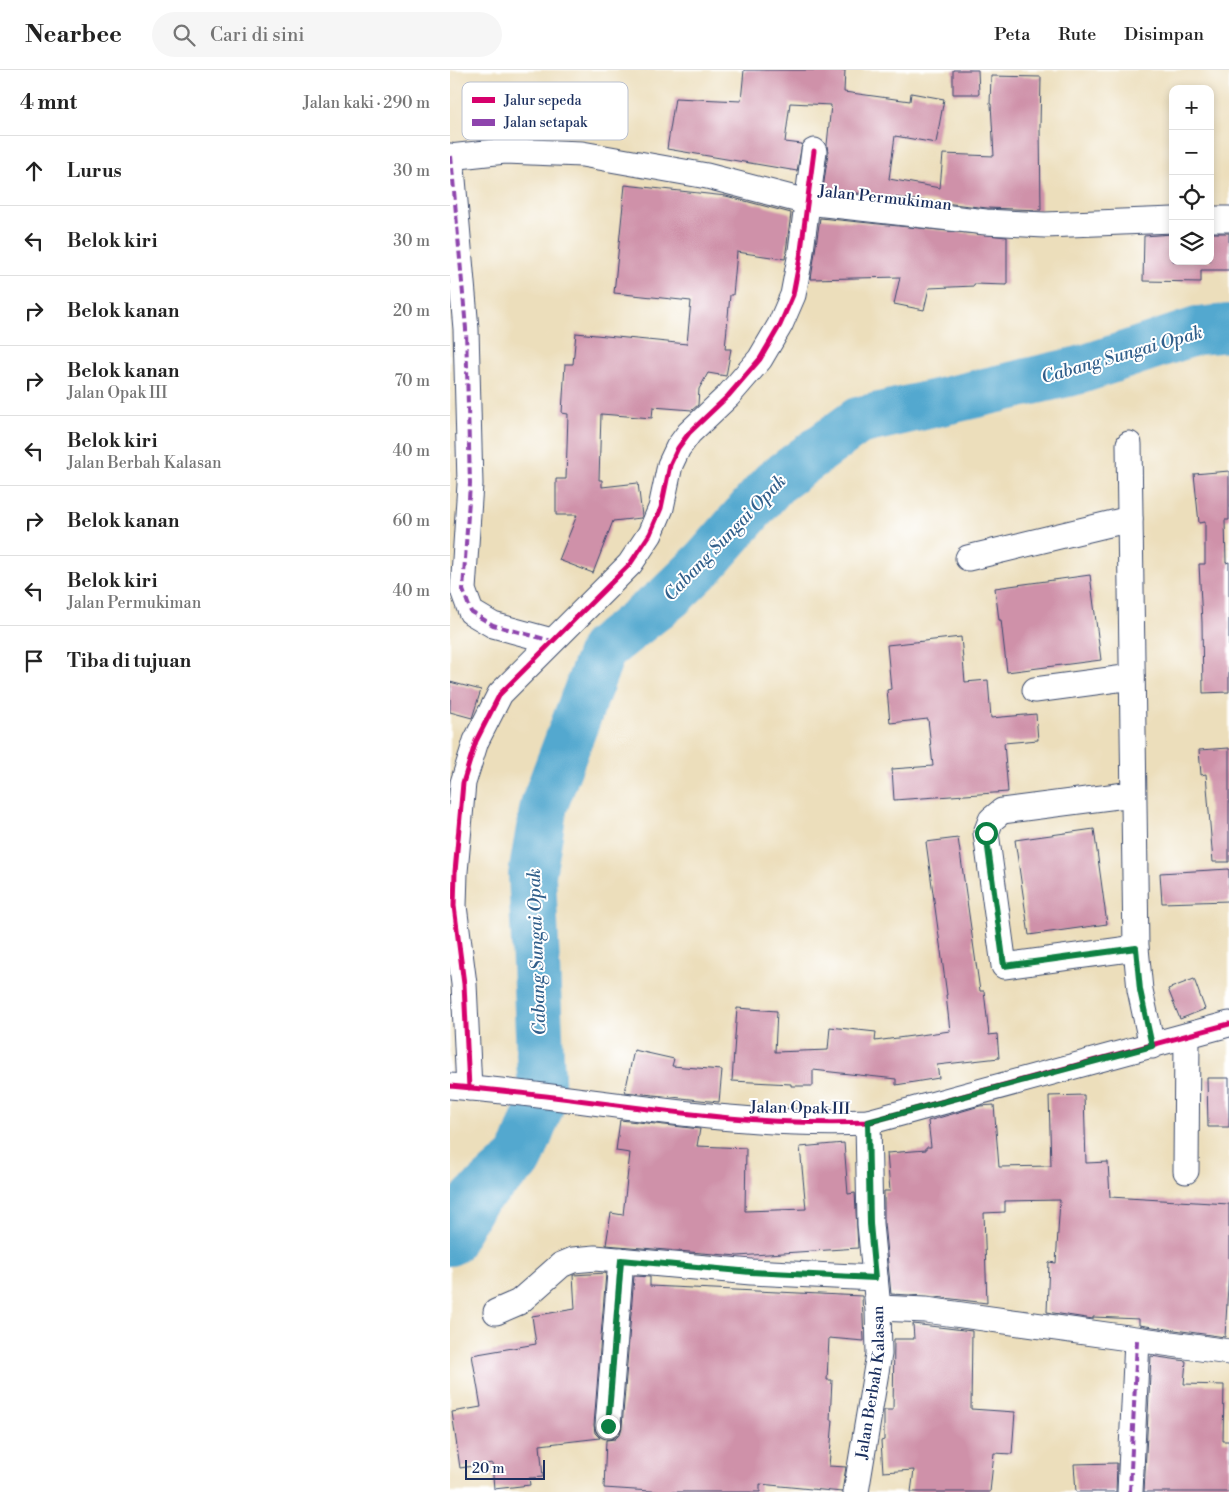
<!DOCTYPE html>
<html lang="id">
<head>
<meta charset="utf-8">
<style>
  :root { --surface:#fff; --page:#f6f6f6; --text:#222; --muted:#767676; --line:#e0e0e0 }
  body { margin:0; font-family:"Libre Bodoni",serif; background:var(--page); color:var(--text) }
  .controls { position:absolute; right:15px; top:15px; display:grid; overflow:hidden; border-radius:10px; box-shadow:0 2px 8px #0003 }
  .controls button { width:45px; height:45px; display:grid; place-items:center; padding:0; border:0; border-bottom:1px solid var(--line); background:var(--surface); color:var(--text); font:25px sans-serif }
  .scale { position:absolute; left:15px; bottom:12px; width:80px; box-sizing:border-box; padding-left:5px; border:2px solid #1b2f5e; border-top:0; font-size:14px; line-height:18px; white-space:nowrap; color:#1b2f5e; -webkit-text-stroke:4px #fff; paint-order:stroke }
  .stop { position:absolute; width:15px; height:15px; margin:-11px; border:4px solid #0b8043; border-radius:50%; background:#fff }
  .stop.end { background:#0b8043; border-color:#fff; box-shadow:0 1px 5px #0008 }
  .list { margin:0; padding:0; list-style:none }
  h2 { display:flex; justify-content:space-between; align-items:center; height:65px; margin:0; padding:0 20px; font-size:21px }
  h2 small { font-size:16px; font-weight:400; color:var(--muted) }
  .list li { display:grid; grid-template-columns:32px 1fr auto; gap:15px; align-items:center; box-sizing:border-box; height:70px; padding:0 20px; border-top:1px solid var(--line) }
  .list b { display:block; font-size:19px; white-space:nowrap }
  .list p { margin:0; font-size:16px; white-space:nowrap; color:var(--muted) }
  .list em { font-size:16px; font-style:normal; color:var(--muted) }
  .icon { flex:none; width:28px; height:28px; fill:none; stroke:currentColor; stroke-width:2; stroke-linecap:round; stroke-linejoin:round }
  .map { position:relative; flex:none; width:779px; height:1422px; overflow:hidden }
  header { display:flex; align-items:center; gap:30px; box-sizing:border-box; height:70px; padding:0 25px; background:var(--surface); border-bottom:1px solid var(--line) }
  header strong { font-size:24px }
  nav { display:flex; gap:28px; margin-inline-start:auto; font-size:18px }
  .search { width:350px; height:45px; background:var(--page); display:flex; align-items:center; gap:12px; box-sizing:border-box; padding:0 18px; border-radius:28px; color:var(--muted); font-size:19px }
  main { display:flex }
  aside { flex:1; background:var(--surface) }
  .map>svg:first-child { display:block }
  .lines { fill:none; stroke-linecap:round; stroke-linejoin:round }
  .river { stroke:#53a8cf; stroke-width:48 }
  .building { fill:#cf91a9 }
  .minor-casing { stroke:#3a496c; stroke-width:27 }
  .minor { stroke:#fff; stroke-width:25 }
  .quiet { stroke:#8e44ad; stroke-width:4; stroke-dasharray:8 4; stroke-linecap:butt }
  .cycleway-casing { stroke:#fff; stroke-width:8 }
  .cycleway { stroke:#d6006c; stroke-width:5 }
  .route { stroke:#0b8043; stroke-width:6 }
  .labels { text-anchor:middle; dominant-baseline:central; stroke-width:4; stroke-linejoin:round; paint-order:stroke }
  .street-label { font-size:16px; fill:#1b2f5e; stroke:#fff }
  .water-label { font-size:18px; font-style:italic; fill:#315f8b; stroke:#fff }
  .key { fill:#fff; stroke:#bbc1cf; stroke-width:1 }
  .key-label { font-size:14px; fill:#1b2f5e }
</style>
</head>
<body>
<header>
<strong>Nearbee</strong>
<div class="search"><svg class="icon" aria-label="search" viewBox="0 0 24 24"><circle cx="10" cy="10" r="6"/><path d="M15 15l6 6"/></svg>Cari di sini</div>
<nav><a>Peta</a><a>Rute</a><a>Disimpan</a></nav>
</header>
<main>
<aside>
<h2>4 mnt<small>Jalan kaki · 290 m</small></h2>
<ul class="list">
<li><svg class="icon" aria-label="ahead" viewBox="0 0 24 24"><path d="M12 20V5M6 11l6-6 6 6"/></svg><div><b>Lurus</b></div><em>30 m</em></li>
<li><svg class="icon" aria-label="left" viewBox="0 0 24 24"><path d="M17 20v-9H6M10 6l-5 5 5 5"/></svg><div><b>Belok kiri</b></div><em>30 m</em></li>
<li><svg class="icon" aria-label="right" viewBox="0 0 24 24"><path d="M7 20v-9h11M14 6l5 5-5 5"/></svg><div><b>Belok kanan</b></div><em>20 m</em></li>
<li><svg class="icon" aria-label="right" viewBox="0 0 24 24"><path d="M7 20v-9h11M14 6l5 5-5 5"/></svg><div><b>Belok kanan</b><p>Jalan Opak III</p></div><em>70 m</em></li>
<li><svg class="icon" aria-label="left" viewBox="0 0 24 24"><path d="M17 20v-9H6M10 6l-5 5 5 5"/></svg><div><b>Belok kiri</b><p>Jalan Berbah Kalasan</p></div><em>40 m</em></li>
<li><svg class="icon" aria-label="right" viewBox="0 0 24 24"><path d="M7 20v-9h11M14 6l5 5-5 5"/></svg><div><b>Belok kanan</b></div><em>60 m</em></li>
<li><svg class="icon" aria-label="left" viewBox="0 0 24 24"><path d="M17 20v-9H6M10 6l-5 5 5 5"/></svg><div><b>Belok kiri</b><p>Jalan Permukiman</p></div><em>40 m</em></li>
<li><svg class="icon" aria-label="arrive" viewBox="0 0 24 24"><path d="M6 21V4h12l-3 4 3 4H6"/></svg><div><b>Tiba di tujuan</b></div></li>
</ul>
</aside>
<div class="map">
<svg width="779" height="1422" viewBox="0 0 779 1422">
  <rect width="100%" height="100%" fill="#fff"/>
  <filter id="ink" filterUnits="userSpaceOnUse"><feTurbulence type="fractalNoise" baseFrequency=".02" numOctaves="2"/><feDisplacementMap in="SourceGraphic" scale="10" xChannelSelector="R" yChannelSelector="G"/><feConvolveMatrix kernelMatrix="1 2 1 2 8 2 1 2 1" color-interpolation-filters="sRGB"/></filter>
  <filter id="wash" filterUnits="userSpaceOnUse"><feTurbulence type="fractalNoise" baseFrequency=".0096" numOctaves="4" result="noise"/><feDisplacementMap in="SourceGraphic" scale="20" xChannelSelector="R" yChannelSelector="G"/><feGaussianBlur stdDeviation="1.12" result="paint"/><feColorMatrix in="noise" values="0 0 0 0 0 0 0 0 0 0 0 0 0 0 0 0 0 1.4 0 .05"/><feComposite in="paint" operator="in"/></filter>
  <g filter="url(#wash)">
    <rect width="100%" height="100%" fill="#ecdebb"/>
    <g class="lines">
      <polyline class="river" points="0,1172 24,1129 70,1088 92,1031 82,805 94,735 153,579 219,527 255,492 324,413 408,351 630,300 747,261 779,258"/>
    </g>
    <g id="blocks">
      <g class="building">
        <polygon points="294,0 395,0 394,22 460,31 461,23 494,29 486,73 445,66 439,109 490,118 493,84 544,86 541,34 540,34 541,6 591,7 590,57 591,140 537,138 373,119 378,83 377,75 381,35 340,33 335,72 352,74 347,101 217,79 225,28 291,31"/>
        <polygon points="503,0 528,0 529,24 503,24"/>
        <polygon points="175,115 276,126 341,143 335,189 287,182 283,225 280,225 275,279 281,279 276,306 258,303 249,319 248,335 242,340 203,337 202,348 151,344 149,410 152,410 152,417 188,413 192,446 191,448 163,451 143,503 109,490 127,445 106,445 106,409 116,409 118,344 112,343 115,294 123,294 126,263 237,274 241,231 164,223"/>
        <polygon points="370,148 557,167 557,215 524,214 524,216 479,218 474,240 444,234 450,207 361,209"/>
        <polygon points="760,163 779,163 779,200 751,200 751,212 693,211 694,166 723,164 723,191 760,191"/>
        <polygon points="779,401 779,450 775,450 776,493 779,492 779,622 753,623 752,552 749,494 755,494 755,452 749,453 744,404"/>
        <polygon points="640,505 651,590 557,602 551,550 549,550 545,518"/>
        <polygon points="511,567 515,612 538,610 541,648 586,644 588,670 554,673 558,722 444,730 442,699 483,696 478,649 440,653 437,620 441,619 437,575"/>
        <polygon points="0,612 31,620 22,648 0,642"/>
        <polygon points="779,678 779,792 763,792 756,704 751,705 749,680"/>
        <polygon points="644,759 657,854 579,865 565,770"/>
        <polygon points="508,768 530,921 534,921 539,965 547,964 549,988 487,995 489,1008 446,1015 446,1009 363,1000 363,1016 341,1016 341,1014 282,1011 287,938 327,941 325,982 378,980 380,957 426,962 425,971 500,961 496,925 497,925 476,772"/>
        <polygon points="779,799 779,831 712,833 710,803"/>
        <polygon points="744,909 755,939 730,949 718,919"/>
        <polygon points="184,980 224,989 222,996 272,1000 269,1032 175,1022"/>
        <polygon points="757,1008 779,1008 779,1057 758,1057"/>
        <polygon points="634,1025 636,1093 658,1092 660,1127 779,1134 779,1199 775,1267 689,1255 689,1249 643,1247 643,1249 597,1242 599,1192 606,1193 610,1130 555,1131 555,1142 534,1143 537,1233 477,1226 441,1224 434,1153 434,1121 440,1121 437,1083 476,1080 476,1077 481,1077 478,1051 530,1036 544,1035 549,1097 601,1096 599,1026"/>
        <polygon points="170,1050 250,1059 247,1076 296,1078 295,1141 356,1139 350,1077 394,1073 398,1124 405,1123 408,1178 288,1186 156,1175 161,1143 173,1145 180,1083 166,1081"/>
        <polygon points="156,1203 144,1355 145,1363 150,1368 90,1375 93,1407 79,1408 80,1415 44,1419 42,1393 10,1398 2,1342 31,1337 22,1285 86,1274 82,1246 125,1239 123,1205"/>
        <polygon points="184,1206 200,1207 200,1216 412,1226 414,1271 379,1268 377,1310 382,1310 380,1350 383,1350 379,1396 396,1397 392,1422 310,1414 310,1422 216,1422 154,1418 156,1370 165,1369 170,1364 172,1357"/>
        <polygon points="463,1254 522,1261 521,1339 565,1342 562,1384 544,1383 540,1422 461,1422 464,1400 433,1402 431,1371 434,1370 434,1340 443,1340 444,1269 464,1269"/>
        <polygon points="701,1286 736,1291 734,1314 774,1315 773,1371 779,1371 779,1422 694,1422"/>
        <polygon points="667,1393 666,1422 626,1422 624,1394"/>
      </g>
    </g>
  </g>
  <g filter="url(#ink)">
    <use href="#blocks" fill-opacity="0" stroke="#3a496c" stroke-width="1"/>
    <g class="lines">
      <defs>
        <g id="minor">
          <polyline points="1,86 16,259 20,414 13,520 21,542 43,555 102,571"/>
          <polyline points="0,87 55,81 132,84 257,106 357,132 536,152 595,155 723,150"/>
          <polyline points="760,149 779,149"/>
          <polyline points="679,374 686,878 690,920 702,976"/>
          <polyline points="518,488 680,449"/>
          <polyline points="585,620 682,607"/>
          <polyline points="683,724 552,741 541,750 536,763 554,896 686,878"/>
          <path d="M 0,1016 C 140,1027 277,1058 418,1052 L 779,954"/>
          <polyline points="19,1018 14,914 4,836 5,802 13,713 26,671 50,624 180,494 200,464 211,438 220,395 228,378 239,363 278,326 310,289 330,255 343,225 350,188 364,81"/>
          <polyline points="736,1101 737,966"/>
          <polyline points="428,1238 476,1240 779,1282"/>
          <polyline points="46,1242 69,1232 111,1195 123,1190 145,1188 301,1202 425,1208"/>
          <polyline points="158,1356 171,1190"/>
          <path id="s1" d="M 406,1422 L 429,1284 L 428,1238 L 420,1154 L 418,1052"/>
          <polyline points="680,1422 687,1270"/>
        </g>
      </defs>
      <use href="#minor" class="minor-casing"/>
      <use href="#minor" class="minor"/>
      <g class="quiet">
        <polyline points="1,86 16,259 20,414 13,520 21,542 43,555 102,571"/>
        <polyline points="158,1356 171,1190"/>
        <polyline points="680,1422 687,1270"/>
      </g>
      <defs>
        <g id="cycleway">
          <path d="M 0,1016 C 140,1027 277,1058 418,1052 L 779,954"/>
          <polyline points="19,1018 14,914 4,836 5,802 13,713 26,671 50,624 180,494 200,464 211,438 220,395 228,378 239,363 278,326 310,289 330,255 343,225 350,188 364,81"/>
        </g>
      </defs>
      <use href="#cycleway" class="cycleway-casing"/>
      <use href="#cycleway" class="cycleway"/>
    </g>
  </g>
  <g class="lines" filter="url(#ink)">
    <polyline class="route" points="158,1356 171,1190 301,1202 425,1208 420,1154 418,1052 702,976 690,920 686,878 554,896 536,763"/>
  </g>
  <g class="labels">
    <g class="street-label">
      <text transform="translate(435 128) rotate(6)">Jalan Permukiman</text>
      <text transform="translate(350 1038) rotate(1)">Jalan Opak III</text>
      <text stroke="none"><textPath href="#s1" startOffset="111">Jalan Berbah Kalasan</textPath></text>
    </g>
    <g class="water-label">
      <text transform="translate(672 285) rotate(-16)">Cabang Sungai Opak</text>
      <text transform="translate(275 468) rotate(-46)">Cabang Sungai Opak</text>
      <text transform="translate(87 882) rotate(-92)">Cabang Sungai Opak</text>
    </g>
  </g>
  <rect x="12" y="12" width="166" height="58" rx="8" class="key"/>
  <rect x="22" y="27" width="23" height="6" fill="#d6006c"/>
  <rect x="22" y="49" width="23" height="7" fill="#8e44ad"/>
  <g class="key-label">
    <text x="54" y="35">Jalur sepeda</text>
    <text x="54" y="57">Jalan setapak</text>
  </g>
</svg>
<div class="controls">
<button>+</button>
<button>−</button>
<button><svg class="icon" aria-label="locate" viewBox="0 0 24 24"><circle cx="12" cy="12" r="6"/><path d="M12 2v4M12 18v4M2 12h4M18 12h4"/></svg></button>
<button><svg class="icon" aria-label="layers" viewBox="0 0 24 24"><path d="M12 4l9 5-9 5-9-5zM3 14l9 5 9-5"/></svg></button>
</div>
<div class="scale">20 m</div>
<div class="stop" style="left:536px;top:763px"></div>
<div class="stop end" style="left:158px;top:1356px"></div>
</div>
</main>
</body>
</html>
